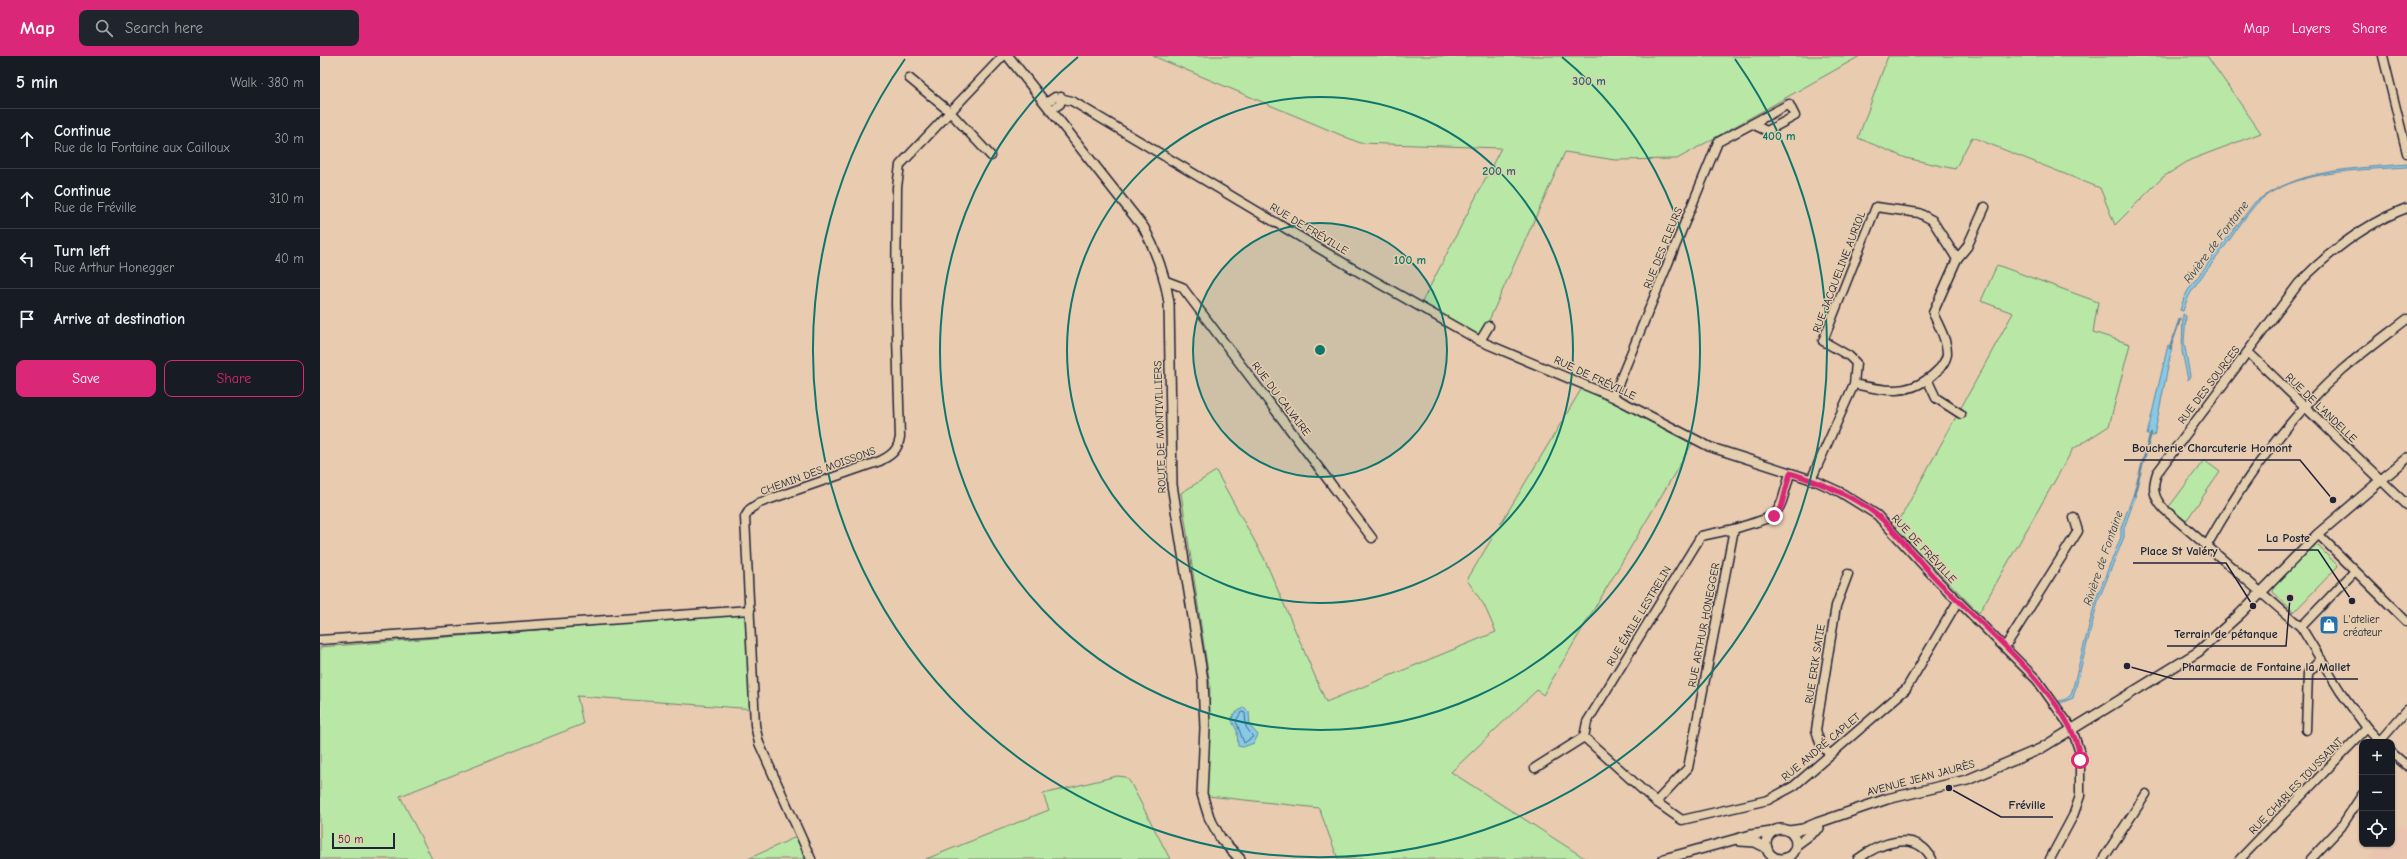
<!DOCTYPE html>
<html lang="en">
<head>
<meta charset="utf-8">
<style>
  :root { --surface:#171b24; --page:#20242c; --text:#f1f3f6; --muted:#9ea1a6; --line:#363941; --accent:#db2777 }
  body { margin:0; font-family:"Comic Neue",sans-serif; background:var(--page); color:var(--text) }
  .controls { position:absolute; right:12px; bottom:12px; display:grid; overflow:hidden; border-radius:8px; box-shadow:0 1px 3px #0004 }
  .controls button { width:36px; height:36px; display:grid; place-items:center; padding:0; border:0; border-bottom:1px solid var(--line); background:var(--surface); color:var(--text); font:20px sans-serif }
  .scale { position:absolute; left:12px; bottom:10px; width:63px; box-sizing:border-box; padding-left:4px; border:2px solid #22223b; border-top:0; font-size:11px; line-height:14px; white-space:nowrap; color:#22223b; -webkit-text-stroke:3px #e4cead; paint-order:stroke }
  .stop { position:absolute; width:12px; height:12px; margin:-9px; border:3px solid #db2777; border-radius:50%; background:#fff }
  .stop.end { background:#db2777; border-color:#fff; box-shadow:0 1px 4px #0008 }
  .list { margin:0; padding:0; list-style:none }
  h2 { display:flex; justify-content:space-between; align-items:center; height:52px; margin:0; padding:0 16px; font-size:17px }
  h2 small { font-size:13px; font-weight:400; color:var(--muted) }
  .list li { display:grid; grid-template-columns:26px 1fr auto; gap:12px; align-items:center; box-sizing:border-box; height:60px; padding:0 16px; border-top:1px solid var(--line) }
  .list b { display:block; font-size:15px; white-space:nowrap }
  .list p { margin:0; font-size:13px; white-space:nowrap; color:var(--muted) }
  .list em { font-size:13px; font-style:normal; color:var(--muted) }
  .actions { display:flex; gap:8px; padding:12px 16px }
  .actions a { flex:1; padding:9px 0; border:1px solid var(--accent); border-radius:8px; text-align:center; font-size:14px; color:var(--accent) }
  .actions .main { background:var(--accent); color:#fff }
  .icon { flex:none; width:22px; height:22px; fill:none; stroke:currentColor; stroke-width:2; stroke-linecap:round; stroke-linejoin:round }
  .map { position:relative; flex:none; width:2087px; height:803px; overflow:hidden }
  header { display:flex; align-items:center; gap:24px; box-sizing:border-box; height:56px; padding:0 20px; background:var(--accent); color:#fff }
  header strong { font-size:19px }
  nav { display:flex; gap:22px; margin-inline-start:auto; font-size:14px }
  .search { width:280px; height:36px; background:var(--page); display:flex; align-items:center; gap:10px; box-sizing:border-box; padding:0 14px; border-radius:8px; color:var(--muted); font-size:15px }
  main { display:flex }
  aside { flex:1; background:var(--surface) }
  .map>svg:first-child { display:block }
  .built { fill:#eac4b1 }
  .green { fill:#b9e7a5; stroke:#6e8470 }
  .water { fill:#87cae8; stroke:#5f87a3 }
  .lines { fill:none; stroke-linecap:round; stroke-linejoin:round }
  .shore { stroke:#4a6580; stroke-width:1 }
  .stream { stroke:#5f87a3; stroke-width:2.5 }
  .minor-casing { stroke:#22223b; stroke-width:11 }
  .tertiary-casing { stroke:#22223b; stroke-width:12 }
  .minor { stroke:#e4cead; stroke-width:8 }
  .tertiary { stroke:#e4cead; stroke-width:9 }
  .route { stroke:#db2777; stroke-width:5 }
  .ring { fill:none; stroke:#0f766e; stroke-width:2 }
  .labels { text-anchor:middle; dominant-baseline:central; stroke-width:3; stroke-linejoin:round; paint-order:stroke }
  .street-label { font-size:11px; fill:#22223b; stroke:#e4cead }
  .poi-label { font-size:11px; fill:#22223b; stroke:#e4cead; text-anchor:start }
  .water-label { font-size:12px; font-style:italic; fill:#313b55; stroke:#e4cead }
  .centre { fill:#0f766e; stroke:#e4cead; stroke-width:2 }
  .ring-label { font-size:12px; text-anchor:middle; font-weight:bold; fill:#0f766e; stroke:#e4cead; stroke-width:3; stroke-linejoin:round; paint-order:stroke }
  .leader { fill:none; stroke:#22223b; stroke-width:1.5 }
  .callout-dot { fill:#22223b; stroke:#e4cead; stroke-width:1.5 }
  .callout-label { font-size:12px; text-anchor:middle; font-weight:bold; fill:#22223b; stroke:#e4cead; stroke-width:3; stroke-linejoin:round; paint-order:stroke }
</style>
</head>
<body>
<header>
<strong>Map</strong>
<div class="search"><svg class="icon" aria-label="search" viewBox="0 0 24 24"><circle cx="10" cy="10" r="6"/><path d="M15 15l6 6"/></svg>Search here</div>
<nav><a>Map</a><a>Layers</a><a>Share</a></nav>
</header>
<main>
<aside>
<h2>5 min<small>Walk · 380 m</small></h2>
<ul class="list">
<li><svg class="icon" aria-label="ahead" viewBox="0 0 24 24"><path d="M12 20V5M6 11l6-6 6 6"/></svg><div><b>Continue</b><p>Rue de la Fontaine aux Cailloux</p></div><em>30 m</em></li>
<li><svg class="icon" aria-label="ahead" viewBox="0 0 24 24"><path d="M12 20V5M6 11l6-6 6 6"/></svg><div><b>Continue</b><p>Rue de Fréville</p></div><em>310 m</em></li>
<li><svg class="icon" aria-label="left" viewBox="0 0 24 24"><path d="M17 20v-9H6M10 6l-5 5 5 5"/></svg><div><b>Turn left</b><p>Rue Arthur Honegger</p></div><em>40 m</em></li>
<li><svg class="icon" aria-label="arrive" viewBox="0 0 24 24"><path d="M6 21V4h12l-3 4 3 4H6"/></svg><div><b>Arrive at destination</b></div></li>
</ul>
<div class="actions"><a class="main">Save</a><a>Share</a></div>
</aside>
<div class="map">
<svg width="2087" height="803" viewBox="0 0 2087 803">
  <rect width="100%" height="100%" fill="#e9cbb0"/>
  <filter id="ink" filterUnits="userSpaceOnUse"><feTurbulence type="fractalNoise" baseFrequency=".025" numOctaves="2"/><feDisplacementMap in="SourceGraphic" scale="8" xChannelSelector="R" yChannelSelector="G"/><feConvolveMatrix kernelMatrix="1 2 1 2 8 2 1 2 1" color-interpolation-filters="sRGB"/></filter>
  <g filter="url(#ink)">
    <polygon class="built" points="2081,769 2087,772 2087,803 2048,803 2062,788 2072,788 2072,778"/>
    <g class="green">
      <polygon points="833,0 1540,0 1357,103 1295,104 1245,96 1161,282 1101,248 1181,92 1040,87"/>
      <polygon points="1568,0 1887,0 1941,77 1870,104 1843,121 1795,169 1780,132 1652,81 1635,113 1586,102 1538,82"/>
      <polygon points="1677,209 1778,246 1773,276 1810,288 1789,370 1753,393 1659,557 1575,472 1693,257 1661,245"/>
      <polygon points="1262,332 1297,348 1372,388 1223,639 1217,634 1131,716 1266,803 1018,803 999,752 888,740 885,715 889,670 890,629 861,437 896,415 944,502 1006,646 1176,576 1164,549 1147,524"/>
      <polygon points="1884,404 1900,416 1866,465 1849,451"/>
      <polygon points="1998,490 2018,510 1974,556 1953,536 1954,530 1992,491"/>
      <polygon points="433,557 435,653 257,640 263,668 80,740 112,803 0,803 0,591"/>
      <polygon points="797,720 806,721 810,726 850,803 606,803 729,754 723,738"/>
      <polygon points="478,780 493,803 428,803"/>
    </g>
    <g class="water">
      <path d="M 2087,108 L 2087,111 C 2042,114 1970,114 1936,148 C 1923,163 1912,181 1900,197 C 1886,216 1869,233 1863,255 L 1860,254 L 1864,242 L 1870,231 L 1935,146 C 1982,112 2032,113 2087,108 Z"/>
      <polygon points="1863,258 1866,260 1864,286 1870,320 1868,324 1862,295"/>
      <polygon points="1848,289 1852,291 1834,380 1827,379"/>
      <polygon points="1814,437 1816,439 1804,472 1804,481 1778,545 1753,642 1738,648 1736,646 1746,643 1751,639 1776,543 1801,481 1801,472"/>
      <polygon points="924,651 929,656 930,670 938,679 934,687 923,691 918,690 917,675 912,665 913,659"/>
    </g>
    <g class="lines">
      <polygon class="shore" points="922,656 925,657 926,671 933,681 924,687 916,665"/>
      <g class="stream">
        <polyline points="1850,292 1860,263"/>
        <polyline points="1814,439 1831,377"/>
      </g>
      <defs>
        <g id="minor">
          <polyline points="2063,0 2087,97"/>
          <polyline points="589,22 630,56 671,100"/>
          <polyline points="726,47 735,41 752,45 1032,212 1160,285 1293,341 1390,391 1496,425 1520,436 1557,459 1616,523 1717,624 1752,673 1760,697 1760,740 1753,760 1730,803"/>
          <polyline points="731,54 740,48 741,41"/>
          <polyline points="1637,203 1647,191 1665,151"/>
          <polyline points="846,225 862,231 1052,482"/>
          <polyline points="1160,285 1169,270"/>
          <polyline points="1928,296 2087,449"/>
          <polyline points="1608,325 1616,342 1641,358"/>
          <polyline points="1293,341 1398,86 1469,48 1475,60 1447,75 1432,68"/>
          <path d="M 1491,424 L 1534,328 L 1536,307 L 1529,300 L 1503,285 L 1556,151 L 1599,157 L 1612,164 L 1637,203 L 1613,257 C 1618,269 1627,283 1627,297 C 1627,303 1621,312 1617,315 C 1591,341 1566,335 1534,328"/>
          <polyline points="1998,478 2087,566"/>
          <path d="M 1887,489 C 1923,425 1967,363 2022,314 C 2043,296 2065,280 2087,263"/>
          <polyline points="1981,571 2035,515"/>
          <polyline points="0,584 430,554"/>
          <polyline points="1685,591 1758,475 1754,462"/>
          <polyline points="1986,674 1988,617 2001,603"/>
          <polyline points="1264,681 1267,666 1381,480 1414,473"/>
          <polyline points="2059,686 2087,654"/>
          <path d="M 2060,686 L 2047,672 L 2020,635 L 1981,571 L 1844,453 C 1833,441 1832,432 1837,417 L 1979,227 C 2010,195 2044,168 2087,152"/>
          <polyline points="2072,697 2087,710"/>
          <polyline points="1510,699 1500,687 1496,674 1516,550 1528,518"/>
          <polyline points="1215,712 1264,681 1336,746 1362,764 1448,744 1474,730 1586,633 1638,545"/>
          <path d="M 1336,746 L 1368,712 L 1414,473 C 1461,458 1457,465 1470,417"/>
          <path d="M 491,803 L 439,687 L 435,669 L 425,461 L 430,453 L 439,447 L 560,405 C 572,399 578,394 580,381 L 576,248 L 577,131 L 580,109 L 683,0"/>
          <path d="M 1538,803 C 1558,788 1596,772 1612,803"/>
          <polyline points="1783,803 1826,738"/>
          <polyline points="1920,803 2047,672"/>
          <polyline points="1991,803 2021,771 2042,739"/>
        </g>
        <g id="tertiary">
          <path d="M 688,0 L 824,172 C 837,197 845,219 849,247 L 852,429 L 883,624 L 885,672 L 882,738 L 889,761 L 901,783 L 920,803"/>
          <circle cx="1461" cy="788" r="15"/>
          <polyline points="1469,775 1483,773 1497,767 1567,743 1647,724 1720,693 1878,596 1920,558 1998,478 2087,402"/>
          <polyline points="1420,785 1435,786 1447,792"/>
          <polyline points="1476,789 1499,772"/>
          <polyline points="1344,803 1431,779 1452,776"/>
        </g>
      </defs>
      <use href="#minor" class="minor-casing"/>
      <use href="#tertiary" class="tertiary-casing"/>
      <use href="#minor" class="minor"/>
      <use href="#tertiary" class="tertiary"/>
    </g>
  </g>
  <g class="lines" filter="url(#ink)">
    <path class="route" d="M 1454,460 L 1461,452 L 1470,417 C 1499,426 1532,439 1557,459 C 1579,477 1596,503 1617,524 C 1656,564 1758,648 1760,704"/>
  </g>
  <circle cx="1000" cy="294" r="127" fill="#0f766e" fill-opacity=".12"/>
  <g class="ring">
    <circle cx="1000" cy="294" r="127"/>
    <circle cx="1000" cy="294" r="253"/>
    <path d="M1242 1A380 380 0 1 1 758 1"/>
    <path d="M1415 3A507 507 0 1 1 585 3"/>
  </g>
  <defs>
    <symbol id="shop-square" viewBox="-11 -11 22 22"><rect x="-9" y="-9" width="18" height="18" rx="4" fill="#1f6fb2" stroke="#e4cead"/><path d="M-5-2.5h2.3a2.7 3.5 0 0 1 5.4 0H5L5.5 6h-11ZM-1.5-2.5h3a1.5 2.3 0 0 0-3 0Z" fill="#fff"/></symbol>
  </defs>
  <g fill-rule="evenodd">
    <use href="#shop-square" x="1998" y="558" width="22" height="22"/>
  </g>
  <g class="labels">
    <g class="street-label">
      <text transform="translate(989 173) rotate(31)">RUE DE FRÉVILLE</text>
      <text transform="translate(1343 192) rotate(-68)">RUE DES FLEURS</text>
      <text transform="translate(1519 216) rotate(-69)">RUE JACQUELINE AURIOL</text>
      <text transform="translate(1275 322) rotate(25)">RUE DE FRÉVILLE</text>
      <text transform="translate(1889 329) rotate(-53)">RUE DES SOURCES</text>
      <text transform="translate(961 343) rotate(53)">RUE DU CALVAIRE</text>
      <text transform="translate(2001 352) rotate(44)">RUE DE L'ANDELLE</text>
      <text transform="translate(840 371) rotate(-92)">ROUTE DE MONTIVILLIERS</text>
      <text transform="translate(498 415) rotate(-20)">CHEMIN DES MOISSONS</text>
      <text transform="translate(1604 493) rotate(47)">RUE DE FRÉVILLE</text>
      <text transform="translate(1319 560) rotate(-59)">RUE ÉMILE LESTRELIN</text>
      <text transform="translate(1384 569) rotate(-79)">RUE ARTHUR HONEGGER</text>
      <text transform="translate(1495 608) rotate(-81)">RUE ERIK SATIE</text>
      <text transform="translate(1501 691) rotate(-40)">RUE ANDRÉ CAPLET</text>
      <text transform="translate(1601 722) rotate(-15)">AVENUE JEAN JAURÈS</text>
      <text transform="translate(1976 730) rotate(-46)">RUE CHARLES TOUSSAINT</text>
    </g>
    <g class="poi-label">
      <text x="2023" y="563">L'atelier<tspan x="2023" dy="13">créateur</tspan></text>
    </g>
    <g class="water-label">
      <text transform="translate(1896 186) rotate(-53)">Rivière de Fontaine</text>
      <text transform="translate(1783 502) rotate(-71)">Rivière de Fontaine</text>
    </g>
  </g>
  <circle cx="1000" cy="294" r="6" class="centre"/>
  <g class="ring-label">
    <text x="1269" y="29">300 m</text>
    <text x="1459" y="84">400 m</text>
    <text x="1179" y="119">200 m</text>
    <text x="1090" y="208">100 m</text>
  </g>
  <path class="leader" d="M2013 444L1980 404H1804M2032 545L1998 494H1938M1933 550L1906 507H1813M1970 542L1966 590H1847M1807 610L1854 623H2038M1629 732L1681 761H1733"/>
  <g class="callout-dot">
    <circle cx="2013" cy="444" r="4"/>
    <circle cx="2032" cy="545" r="4"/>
    <circle cx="1933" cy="550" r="4"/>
    <circle cx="1970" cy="542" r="4"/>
    <circle cx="1807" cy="610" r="4"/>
    <circle cx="1629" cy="732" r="4"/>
  </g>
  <g class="callout-label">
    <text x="1892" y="396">Boucherie Charcuterie Homont</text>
    <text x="1968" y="486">La Poste</text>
    <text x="1859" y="499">Place St Valéry</text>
    <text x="1906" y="582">Terrain de pétanque</text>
    <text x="1946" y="615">Pharmacie de Fontaine la Mallet</text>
    <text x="1707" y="753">Fréville</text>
  </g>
</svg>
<div class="controls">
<button>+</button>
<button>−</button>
<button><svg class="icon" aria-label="locate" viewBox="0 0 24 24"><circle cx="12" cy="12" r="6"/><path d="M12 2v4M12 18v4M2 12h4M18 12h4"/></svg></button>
</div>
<div class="scale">50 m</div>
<div class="stop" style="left:1760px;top:704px"></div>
<div class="stop end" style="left:1454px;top:460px"></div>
</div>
</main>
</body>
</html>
